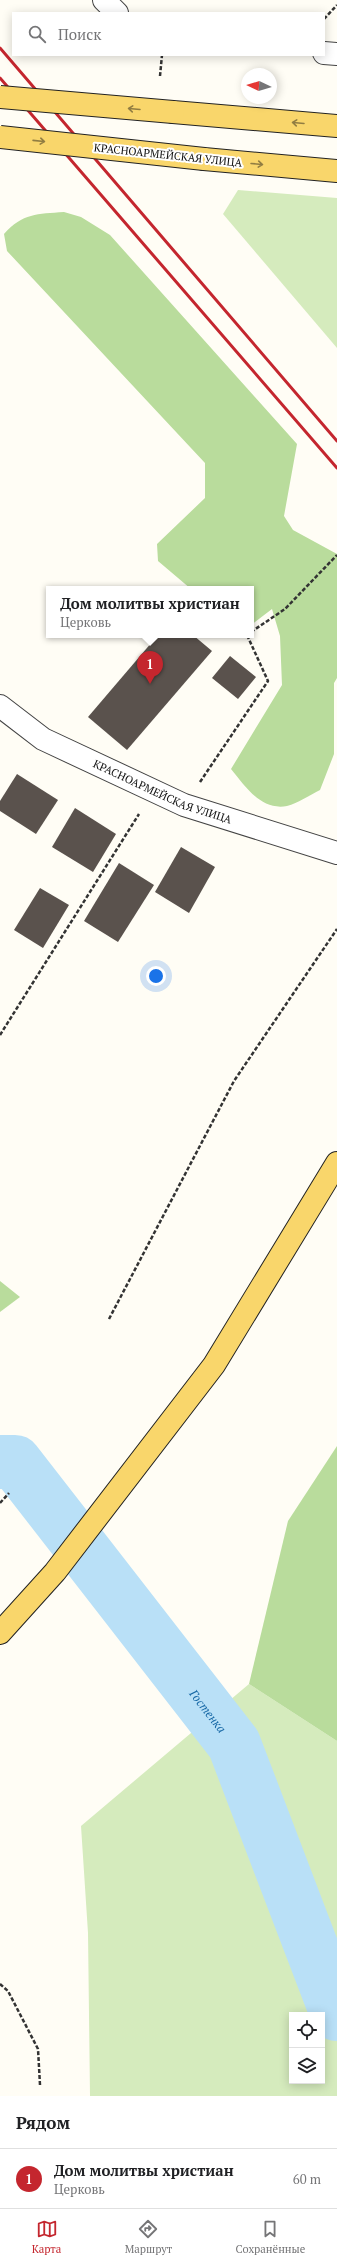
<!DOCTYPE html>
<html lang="ru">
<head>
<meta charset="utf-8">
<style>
  :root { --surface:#fff; --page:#f6f6f6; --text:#202124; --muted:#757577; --line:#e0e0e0; --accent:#c4262e }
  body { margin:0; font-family:"PT Serif",serif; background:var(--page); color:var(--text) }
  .controls { position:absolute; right:12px; bottom:12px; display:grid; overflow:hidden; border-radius:0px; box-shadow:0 2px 10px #0003 }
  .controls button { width:36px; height:36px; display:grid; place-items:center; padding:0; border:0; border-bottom:1px solid var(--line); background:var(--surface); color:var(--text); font:20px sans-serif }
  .compass { position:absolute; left:241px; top:68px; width:36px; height:36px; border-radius:50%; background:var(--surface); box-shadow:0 2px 10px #0003; rotate:274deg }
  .you { position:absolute; left:156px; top:976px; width:14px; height:14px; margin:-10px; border:3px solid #fff; border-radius:50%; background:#1a73e8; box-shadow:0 0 0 6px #1a73e833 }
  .badge { display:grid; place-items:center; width:26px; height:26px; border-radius:50%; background:var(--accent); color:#fff; font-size:13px; font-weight:700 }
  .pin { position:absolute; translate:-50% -33px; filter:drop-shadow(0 1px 2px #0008) }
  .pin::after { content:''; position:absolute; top:21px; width:14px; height:12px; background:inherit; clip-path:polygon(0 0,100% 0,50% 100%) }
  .popup { position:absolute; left:46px; top:586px; width:208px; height:52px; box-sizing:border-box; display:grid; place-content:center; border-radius:0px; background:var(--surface); filter:drop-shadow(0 1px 3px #0005); font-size:13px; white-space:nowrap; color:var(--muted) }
  .popup b { font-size:15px; color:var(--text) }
  .popup::after { content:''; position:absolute; left:50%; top:100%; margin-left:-8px; border:8px solid transparent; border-top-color:var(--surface) }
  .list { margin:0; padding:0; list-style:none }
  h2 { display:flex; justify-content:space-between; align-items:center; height:52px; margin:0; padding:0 16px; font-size:17px }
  h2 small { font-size:13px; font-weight:400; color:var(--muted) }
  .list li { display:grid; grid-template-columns:26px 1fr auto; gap:12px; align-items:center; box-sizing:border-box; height:60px; padding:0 16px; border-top:1px solid var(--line) }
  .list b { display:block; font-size:15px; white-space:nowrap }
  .list p { margin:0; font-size:13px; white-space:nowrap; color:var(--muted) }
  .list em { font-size:13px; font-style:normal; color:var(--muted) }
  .icon { flex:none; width:22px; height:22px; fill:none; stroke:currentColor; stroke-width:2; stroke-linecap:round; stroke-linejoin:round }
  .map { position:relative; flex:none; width:337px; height:2096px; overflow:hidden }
  .search { position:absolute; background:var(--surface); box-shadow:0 2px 10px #0003; left:12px; right:12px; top:12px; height:44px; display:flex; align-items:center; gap:10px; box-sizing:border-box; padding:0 14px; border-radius:0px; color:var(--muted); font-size:15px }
  .sheet { height:112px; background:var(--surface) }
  nav { display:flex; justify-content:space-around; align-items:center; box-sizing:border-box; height:56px; border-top:1px solid var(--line); background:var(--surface); font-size:11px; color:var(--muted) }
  nav a { display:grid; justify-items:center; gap:2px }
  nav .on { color:var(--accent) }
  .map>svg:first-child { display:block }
  .green { fill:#d5ebbd; fill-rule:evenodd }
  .forest { fill:#b9dc9c }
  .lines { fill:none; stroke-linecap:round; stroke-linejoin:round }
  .river { stroke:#b9e0f7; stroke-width:54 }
  .building { fill:#5a524d }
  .minor-casing { stroke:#444; stroke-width:24 }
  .primary-casing { stroke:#222; stroke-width:24 }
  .path { stroke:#333; stroke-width:2.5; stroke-dasharray:4 2; stroke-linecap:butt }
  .minor { stroke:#fff; stroke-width:22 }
  .primary { stroke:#f9d66b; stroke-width:22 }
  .rail { stroke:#c4262e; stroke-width:3 }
  .primary-bridge-casing { stroke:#222; stroke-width:24; stroke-linecap:butt }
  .primary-bridge { stroke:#f9d66b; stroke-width:22 }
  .oneway { stroke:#917d42 }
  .labels { text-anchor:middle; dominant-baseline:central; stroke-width:4; stroke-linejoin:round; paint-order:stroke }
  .street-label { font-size:11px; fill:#111; stroke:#fff }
  .water-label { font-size:12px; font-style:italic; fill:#1768a6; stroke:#fff }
</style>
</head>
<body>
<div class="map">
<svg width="337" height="2096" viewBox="0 0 337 2096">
  <rect width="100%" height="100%" fill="#fffdf5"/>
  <g class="green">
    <polygon points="238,190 337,198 337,348 223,214"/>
    <path d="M 249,1684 L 337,1741 L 337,2096 L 90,2096 L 88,1933 L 81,1826 ZM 292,2015 L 322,2015 L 322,2081 L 292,2081 Z"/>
  </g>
  <g class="forest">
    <path d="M 64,212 L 81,217 L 110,235 L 297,444 L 284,516 L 293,530 L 337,554 L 337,678 L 334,683 L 334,754 L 320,790 C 310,795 298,803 287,806 C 261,811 245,786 231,769 L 282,685 L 280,636 L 272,609 L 251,625 L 251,589 L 191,589 L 158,561 L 157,544 L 205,498 L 205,463 L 7,251 L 4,234 C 23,213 37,214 64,212 Z"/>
    <polygon points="0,1281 20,1297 0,1312"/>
    <polygon points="337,1446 337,1741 249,1684 288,1521"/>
  </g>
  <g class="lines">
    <path class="river" id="s1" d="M 0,1462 L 15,1462 L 234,1744 L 337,2014"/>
  </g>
  <g class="building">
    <polygon points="158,635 193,635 212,651 127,750 88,717"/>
    <polygon points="230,656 256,677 238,699 212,678"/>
    <polygon points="17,774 58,800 36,834 0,811 0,801"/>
    <polygon points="75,808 116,834 93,872 52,847"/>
    <polygon points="181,847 215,867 189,913 155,892"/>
    <polygon points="119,863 154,885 118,942 84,921"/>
    <polygon points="40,888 69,905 43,948 14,930"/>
  </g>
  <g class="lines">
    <defs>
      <g id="minor">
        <polyline points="104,0 117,13"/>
        <polyline points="324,53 337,54"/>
        <path id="s2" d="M 0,706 L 43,739 L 184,805 L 337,853"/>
      </g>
      <g id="primary">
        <polyline points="173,112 337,126"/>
        <polyline points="204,159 337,171"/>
        <polyline points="0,1633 55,1572 214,1365 337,1163"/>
      </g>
    </defs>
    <use href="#minor" class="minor-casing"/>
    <use href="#primary" class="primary-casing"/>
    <g class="path">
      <polyline points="324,19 337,5"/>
      <polyline points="160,76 162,55"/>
      <polyline points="251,632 285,609 337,555"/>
      <polyline points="200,782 268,681 247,635"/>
      <polyline points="0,1035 139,814"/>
      <polyline points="109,1319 234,1081 337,929"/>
      <polyline points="0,1503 9,1493"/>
      <polyline points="0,1984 8,1991 38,2049 40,2085"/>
    </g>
    <use href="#minor" class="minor"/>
    <use href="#primary" class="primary"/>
    <g class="rail">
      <polyline points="0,48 337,441"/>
      <polyline points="0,78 337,468"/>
    </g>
    <defs>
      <g id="primary-bridge">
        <polyline points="0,97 173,112"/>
        <polyline points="0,137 204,159"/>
      </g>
    </defs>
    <use href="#primary-bridge" class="primary-bridge-casing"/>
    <use href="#primary-bridge" class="primary-bridge"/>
  </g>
  <defs><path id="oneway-shaft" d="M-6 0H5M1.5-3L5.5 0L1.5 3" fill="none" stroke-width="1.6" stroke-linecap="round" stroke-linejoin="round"/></defs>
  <g class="oneway">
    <use href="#oneway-shaft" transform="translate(134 109) rotate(-175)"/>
    <use href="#oneway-shaft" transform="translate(298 123) rotate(-175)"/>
    <use href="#oneway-shaft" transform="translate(39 141) rotate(6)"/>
    <use href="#oneway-shaft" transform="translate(257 164) rotate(5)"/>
  </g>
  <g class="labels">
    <g class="street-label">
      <text transform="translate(168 155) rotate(6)">КРАСНОАРМЕЙСКАЯ УЛИЦА</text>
      <text stroke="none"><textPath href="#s2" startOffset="185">КРАСНОАРМЕЙСКАЯ УЛИЦА</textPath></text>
    </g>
    <g class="water-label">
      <text stroke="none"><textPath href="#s1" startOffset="330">Гостенка</textPath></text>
    </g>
  </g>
</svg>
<div class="controls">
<button><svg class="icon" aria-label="locate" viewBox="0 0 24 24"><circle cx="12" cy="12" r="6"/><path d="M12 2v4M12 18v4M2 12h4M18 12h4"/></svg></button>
<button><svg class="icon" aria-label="layers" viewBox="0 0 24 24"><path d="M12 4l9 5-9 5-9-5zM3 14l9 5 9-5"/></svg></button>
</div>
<svg class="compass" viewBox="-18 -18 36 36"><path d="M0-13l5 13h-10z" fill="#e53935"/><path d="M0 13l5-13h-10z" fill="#757577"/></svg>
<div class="you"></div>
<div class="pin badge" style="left:150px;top:684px">1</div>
<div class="popup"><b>Дом молитвы христиан</b>Церковь</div>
<div class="search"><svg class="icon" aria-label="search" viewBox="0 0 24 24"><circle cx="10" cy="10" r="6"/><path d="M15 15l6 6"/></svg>Поиск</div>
</div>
<section class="sheet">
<h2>Рядом<small></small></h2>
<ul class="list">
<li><span class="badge">1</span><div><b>Дом молитвы христиан</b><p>Церковь</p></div><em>60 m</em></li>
</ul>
</section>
<nav>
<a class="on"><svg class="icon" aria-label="map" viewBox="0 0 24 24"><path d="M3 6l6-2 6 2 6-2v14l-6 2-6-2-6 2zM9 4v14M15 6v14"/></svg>Карта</a>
<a><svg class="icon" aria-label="directions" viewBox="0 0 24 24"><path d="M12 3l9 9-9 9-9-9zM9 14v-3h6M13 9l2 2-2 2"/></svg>Маршрут</a>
<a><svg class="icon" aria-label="saved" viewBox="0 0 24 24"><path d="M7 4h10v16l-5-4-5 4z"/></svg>Сохранённые</a>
</nav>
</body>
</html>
